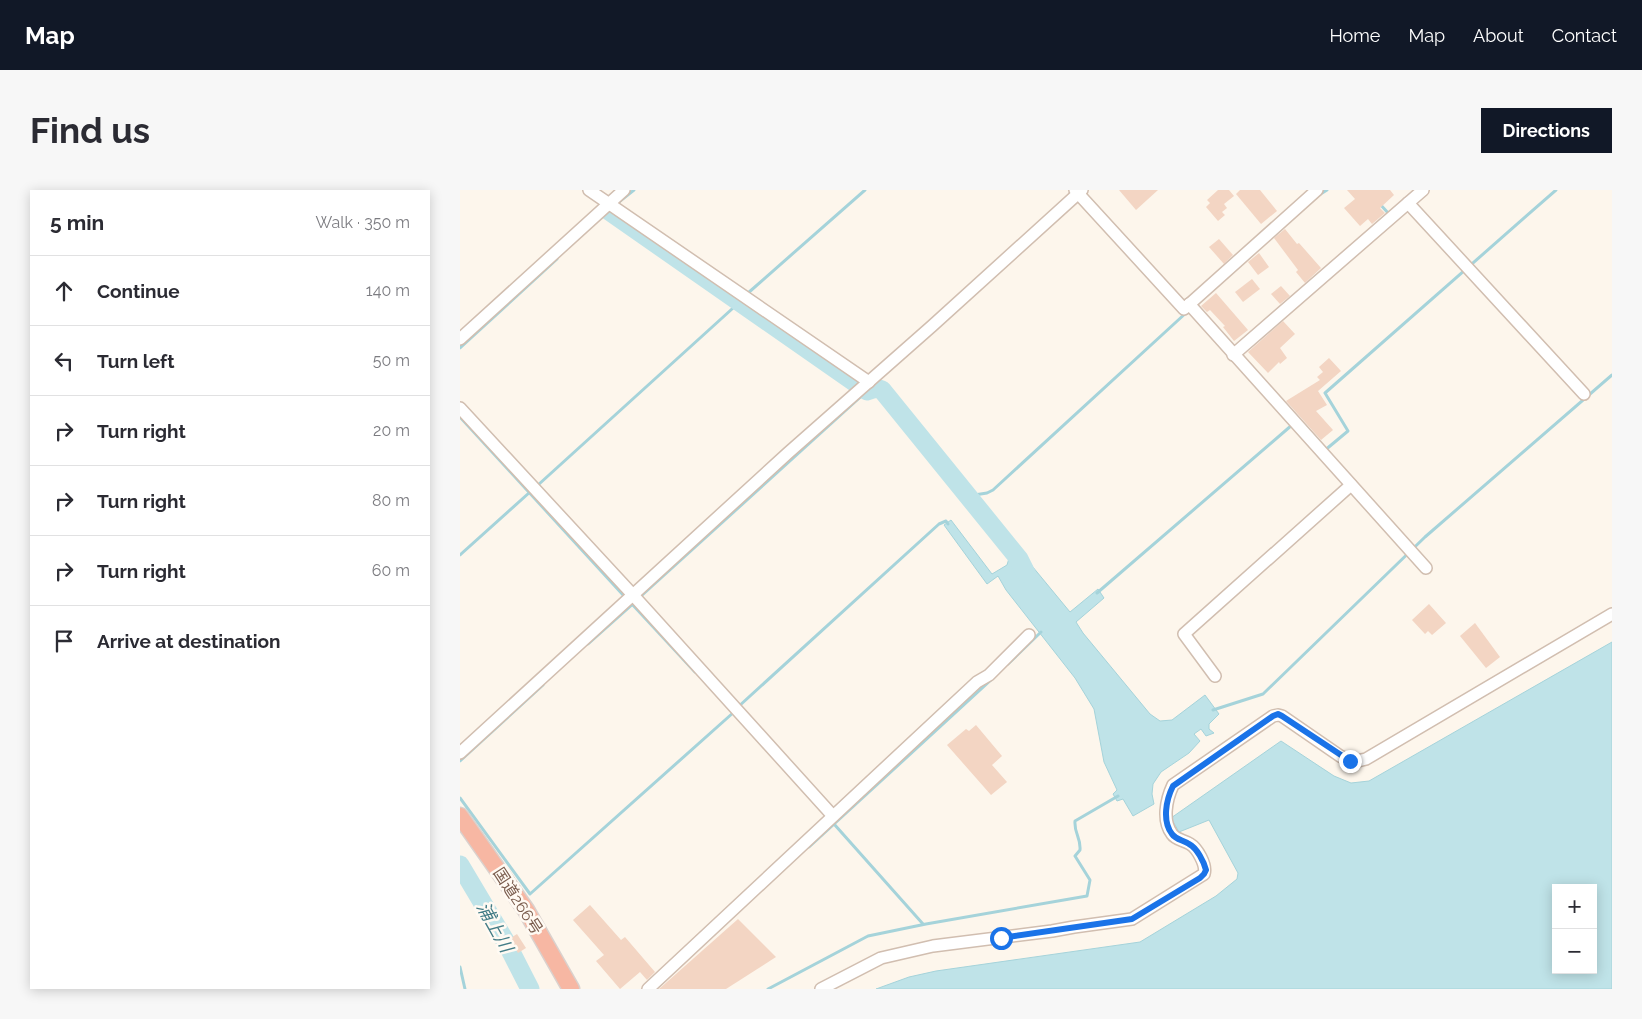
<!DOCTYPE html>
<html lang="en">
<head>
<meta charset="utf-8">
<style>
  :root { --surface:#fff; --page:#f7f7f7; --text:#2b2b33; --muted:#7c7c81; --line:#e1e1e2; --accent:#111827 }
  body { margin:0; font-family:Raleway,"Noto Sans JP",sans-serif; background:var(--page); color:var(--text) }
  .controls { position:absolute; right:15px; bottom:15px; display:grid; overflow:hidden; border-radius:0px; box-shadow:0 2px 12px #0003 }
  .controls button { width:45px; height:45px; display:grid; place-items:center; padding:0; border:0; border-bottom:1px solid var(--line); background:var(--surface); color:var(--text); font:25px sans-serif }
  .stop { position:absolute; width:15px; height:15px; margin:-11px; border:4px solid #1a73e8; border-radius:50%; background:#fff }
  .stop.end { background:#1a73e8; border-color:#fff; box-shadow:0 1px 5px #0008 }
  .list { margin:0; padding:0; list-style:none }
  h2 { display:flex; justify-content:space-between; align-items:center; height:65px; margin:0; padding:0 20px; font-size:21px }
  h2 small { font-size:16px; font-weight:400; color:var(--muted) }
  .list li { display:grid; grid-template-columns:32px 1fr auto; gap:15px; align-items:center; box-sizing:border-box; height:70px; padding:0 20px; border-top:1px solid var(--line) }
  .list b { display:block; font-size:19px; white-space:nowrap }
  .list em { font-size:16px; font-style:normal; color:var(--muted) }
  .icon { flex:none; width:28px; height:28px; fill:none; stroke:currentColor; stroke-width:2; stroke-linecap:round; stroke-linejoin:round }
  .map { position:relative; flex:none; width:1152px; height:799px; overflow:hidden; border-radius:0px }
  header { display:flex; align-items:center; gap:30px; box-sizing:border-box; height:70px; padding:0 25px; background:var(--accent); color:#fff }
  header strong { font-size:24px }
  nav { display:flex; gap:28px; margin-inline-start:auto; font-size:18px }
  .intro { display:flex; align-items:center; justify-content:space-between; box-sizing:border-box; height:120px; padding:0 30px }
  h1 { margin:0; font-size:35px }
  .button { padding:12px 22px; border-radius:0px; background:var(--accent); color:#fff; font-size:18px; font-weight:700 }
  main { display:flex; gap:30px; padding:0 30px }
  aside { flex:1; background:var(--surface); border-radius:0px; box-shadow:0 2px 12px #0003 }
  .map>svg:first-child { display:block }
  .water { fill:#bfe3e8; stroke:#a5d3da; fill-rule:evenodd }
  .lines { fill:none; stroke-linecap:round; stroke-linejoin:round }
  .stream { stroke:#a5d3da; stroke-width:3 }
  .river { stroke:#bfe3e8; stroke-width:19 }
  .building { fill:#f3d5c3 }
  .minor-casing { stroke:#d1beb0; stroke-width:14 }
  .highway-casing { stroke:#dad1cd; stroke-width:19 }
  .minor { stroke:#fff; stroke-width:11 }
  .highway { stroke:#f7b7a3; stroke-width:16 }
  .route { stroke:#1a73e8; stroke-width:6 }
  .labels { text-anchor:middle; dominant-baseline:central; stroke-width:5; stroke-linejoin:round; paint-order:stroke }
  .street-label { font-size:16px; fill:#7a5c4d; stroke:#fffaf3 }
  .water-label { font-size:18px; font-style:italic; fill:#437c86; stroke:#fffaf3 }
</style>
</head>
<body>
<header>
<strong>Map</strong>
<nav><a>Home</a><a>Map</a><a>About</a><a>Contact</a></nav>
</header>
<div class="intro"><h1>Find us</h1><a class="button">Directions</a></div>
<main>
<aside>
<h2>5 min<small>Walk · 350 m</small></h2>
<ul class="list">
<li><svg class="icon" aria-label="ahead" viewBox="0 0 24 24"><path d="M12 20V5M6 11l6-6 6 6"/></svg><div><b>Continue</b></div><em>140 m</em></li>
<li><svg class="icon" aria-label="left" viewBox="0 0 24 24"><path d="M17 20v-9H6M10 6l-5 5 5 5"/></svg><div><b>Turn left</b></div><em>50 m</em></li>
<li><svg class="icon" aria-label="right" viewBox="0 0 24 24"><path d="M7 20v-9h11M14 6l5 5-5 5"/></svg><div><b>Turn right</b></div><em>20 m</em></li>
<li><svg class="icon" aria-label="right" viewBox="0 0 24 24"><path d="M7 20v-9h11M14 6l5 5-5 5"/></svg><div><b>Turn right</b></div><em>80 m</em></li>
<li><svg class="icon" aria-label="right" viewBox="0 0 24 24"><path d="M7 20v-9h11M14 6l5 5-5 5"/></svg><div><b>Turn right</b></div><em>60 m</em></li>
<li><svg class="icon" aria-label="arrive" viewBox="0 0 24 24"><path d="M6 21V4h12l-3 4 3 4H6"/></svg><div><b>Arrive at destination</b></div></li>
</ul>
</aside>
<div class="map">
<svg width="1152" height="799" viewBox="0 0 1152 799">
  <rect width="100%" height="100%" fill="#fdf6ec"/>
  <g class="water">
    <polygon points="491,330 532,384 547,375 550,365 558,359 610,422 638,399 644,408 616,432 623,443 690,524 700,531 712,530 745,505 759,524 749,534 749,539 754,543 746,546 741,539 734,544 740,551 729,563 701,582 693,594 692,604 694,614 673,626 663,609 657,611 653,604 657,600 644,572 634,519 615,488 546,400 538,386 527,394 484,335"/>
    <path d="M 1152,452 L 1152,799 L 416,799 L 449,787 L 476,781 L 680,752 L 756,706 L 777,689 L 778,683 L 749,630 L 719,642 L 711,628 L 821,551 L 874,586 L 891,593 L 909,591 ZM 1096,698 L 1133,698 L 1133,780 L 1096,780 Z"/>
  </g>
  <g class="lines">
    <g class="stream">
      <polyline points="859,5 867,0"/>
      <polyline points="919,13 929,24 930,23"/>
      <polyline points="155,15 174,0"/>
      <polyline points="288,103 405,0"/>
      <polyline points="0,158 97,69"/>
      <polyline points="0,227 164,406"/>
      <polyline points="864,261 888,241 865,203 1096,0"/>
      <polyline points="78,295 283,109"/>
      <polyline points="508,306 527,303 533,300 727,122"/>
      <polyline points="0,365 70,302"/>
      <polyline points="637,403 832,235 833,237"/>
      <polyline points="180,407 407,201"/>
      <polyline points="171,413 235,482"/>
      <polyline points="128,454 174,413"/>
      <polyline points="548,474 581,442"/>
      <polyline points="278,517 479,334 486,331 488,334"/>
      <polyline points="753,520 803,504 965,347 1152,185"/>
      <polyline points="0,571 83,495"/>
      <polyline points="0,608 70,704 274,522"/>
      <polyline points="374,634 463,734"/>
      <polyline points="349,657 532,489"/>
      <polyline points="0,777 5,799"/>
      <path d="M 308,799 L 408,746 L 466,734 L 627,706 L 630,690 L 615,666 L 620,660 C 621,647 614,644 615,631 L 658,606"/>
    </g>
    <g class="river">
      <polyline points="149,21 407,201 416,198 422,200 559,369 566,383"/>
      <polyline points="0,675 47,754 70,799"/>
    </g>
  </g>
  <g class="building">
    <polygon points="659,0 698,0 676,20"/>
    <polygon points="758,0 769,0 774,6 764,14 767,18 762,22 765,25 758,31 746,17 750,13 747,10"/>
    <polygon points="780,0 800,0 817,21 801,34 776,4"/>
    <polygon points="887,0 930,0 934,5 920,18 925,23 912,34 908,29 900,36 884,18 895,9"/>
    <polygon points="825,39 837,54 839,53 861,78 845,93 836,82 838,80 814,48"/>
    <polygon points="759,49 773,65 764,74 749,57"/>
    <polygon points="799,63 809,77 798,85 788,72"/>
    <polygon points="792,89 800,99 783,112 775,102"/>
    <polygon points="821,96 830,106 820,114 811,104"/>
    <polygon points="756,103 788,140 774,151 763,137 765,136 750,120 747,122 741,116"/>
    <polygon points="823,131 835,144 820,158 827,168 820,174 819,172 808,183 788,162"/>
    <polygon points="869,168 881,181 858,201 867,215 856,221 873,240 861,250 826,211 860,190 857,187 863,182 859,177"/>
    <polygon points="969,414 986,433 972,445 968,441 965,444 952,430"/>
    <polygon points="1015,433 1040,467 1026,478 1000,446"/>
    <polygon points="516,535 542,566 532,575 547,592 531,605 487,555 506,539 509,541"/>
    <polygon points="130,715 161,750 165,747 195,782 187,790 180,782 160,799 136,771 144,765 113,730"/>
    <polygon points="278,729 316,767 266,799 199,799"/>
    <polygon points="57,744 66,758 58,763 49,749"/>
  </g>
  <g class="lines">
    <defs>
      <g id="minor">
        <polyline points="129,0 409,192"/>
        <polyline points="615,0 724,119 857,0"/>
        <polyline points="948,13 1124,204"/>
        <polyline points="729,114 966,378"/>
        <polyline points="0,149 164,0"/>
        <polyline points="773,165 963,0"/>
        <polyline points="0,218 173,405 373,626"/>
        <polyline points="755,486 724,444 891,295"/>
        <polyline points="0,563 328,263 472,136 622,0"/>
        <polyline points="188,799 517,492 529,485 569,445"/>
        <path d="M 361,799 L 421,768 L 473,756 L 592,741 L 614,737 L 672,729 L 744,684 C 747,675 737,658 730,654 C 724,650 716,650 712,644 C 702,631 706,610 713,595 L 813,526 L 818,525 L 822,526 L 880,566 C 890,571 896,572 906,569 L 1152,424"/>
      </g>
      <polyline id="highway" points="0,626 66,720 111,799"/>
    </defs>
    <use href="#minor" class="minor-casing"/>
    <use href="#highway" class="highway-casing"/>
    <use href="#minor" class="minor"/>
    <use href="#highway" class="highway"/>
  </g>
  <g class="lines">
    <path class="route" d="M 541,748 L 672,729 L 740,688 L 744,684 L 746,680 C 744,672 737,658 729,654 C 724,650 716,650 712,644 C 702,631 706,610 713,596 L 813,526 L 818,524 L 822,526 L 890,571"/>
  </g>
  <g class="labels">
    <g class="street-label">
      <text transform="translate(58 711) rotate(57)">国道266号</text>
    </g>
    <g class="water-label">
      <text transform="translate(35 737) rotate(61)">浦上川</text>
    </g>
  </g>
</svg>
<div class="controls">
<button>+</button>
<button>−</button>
</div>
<div class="stop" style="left:541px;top:748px"></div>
<div class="stop end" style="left:890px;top:571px"></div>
</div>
</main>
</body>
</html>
